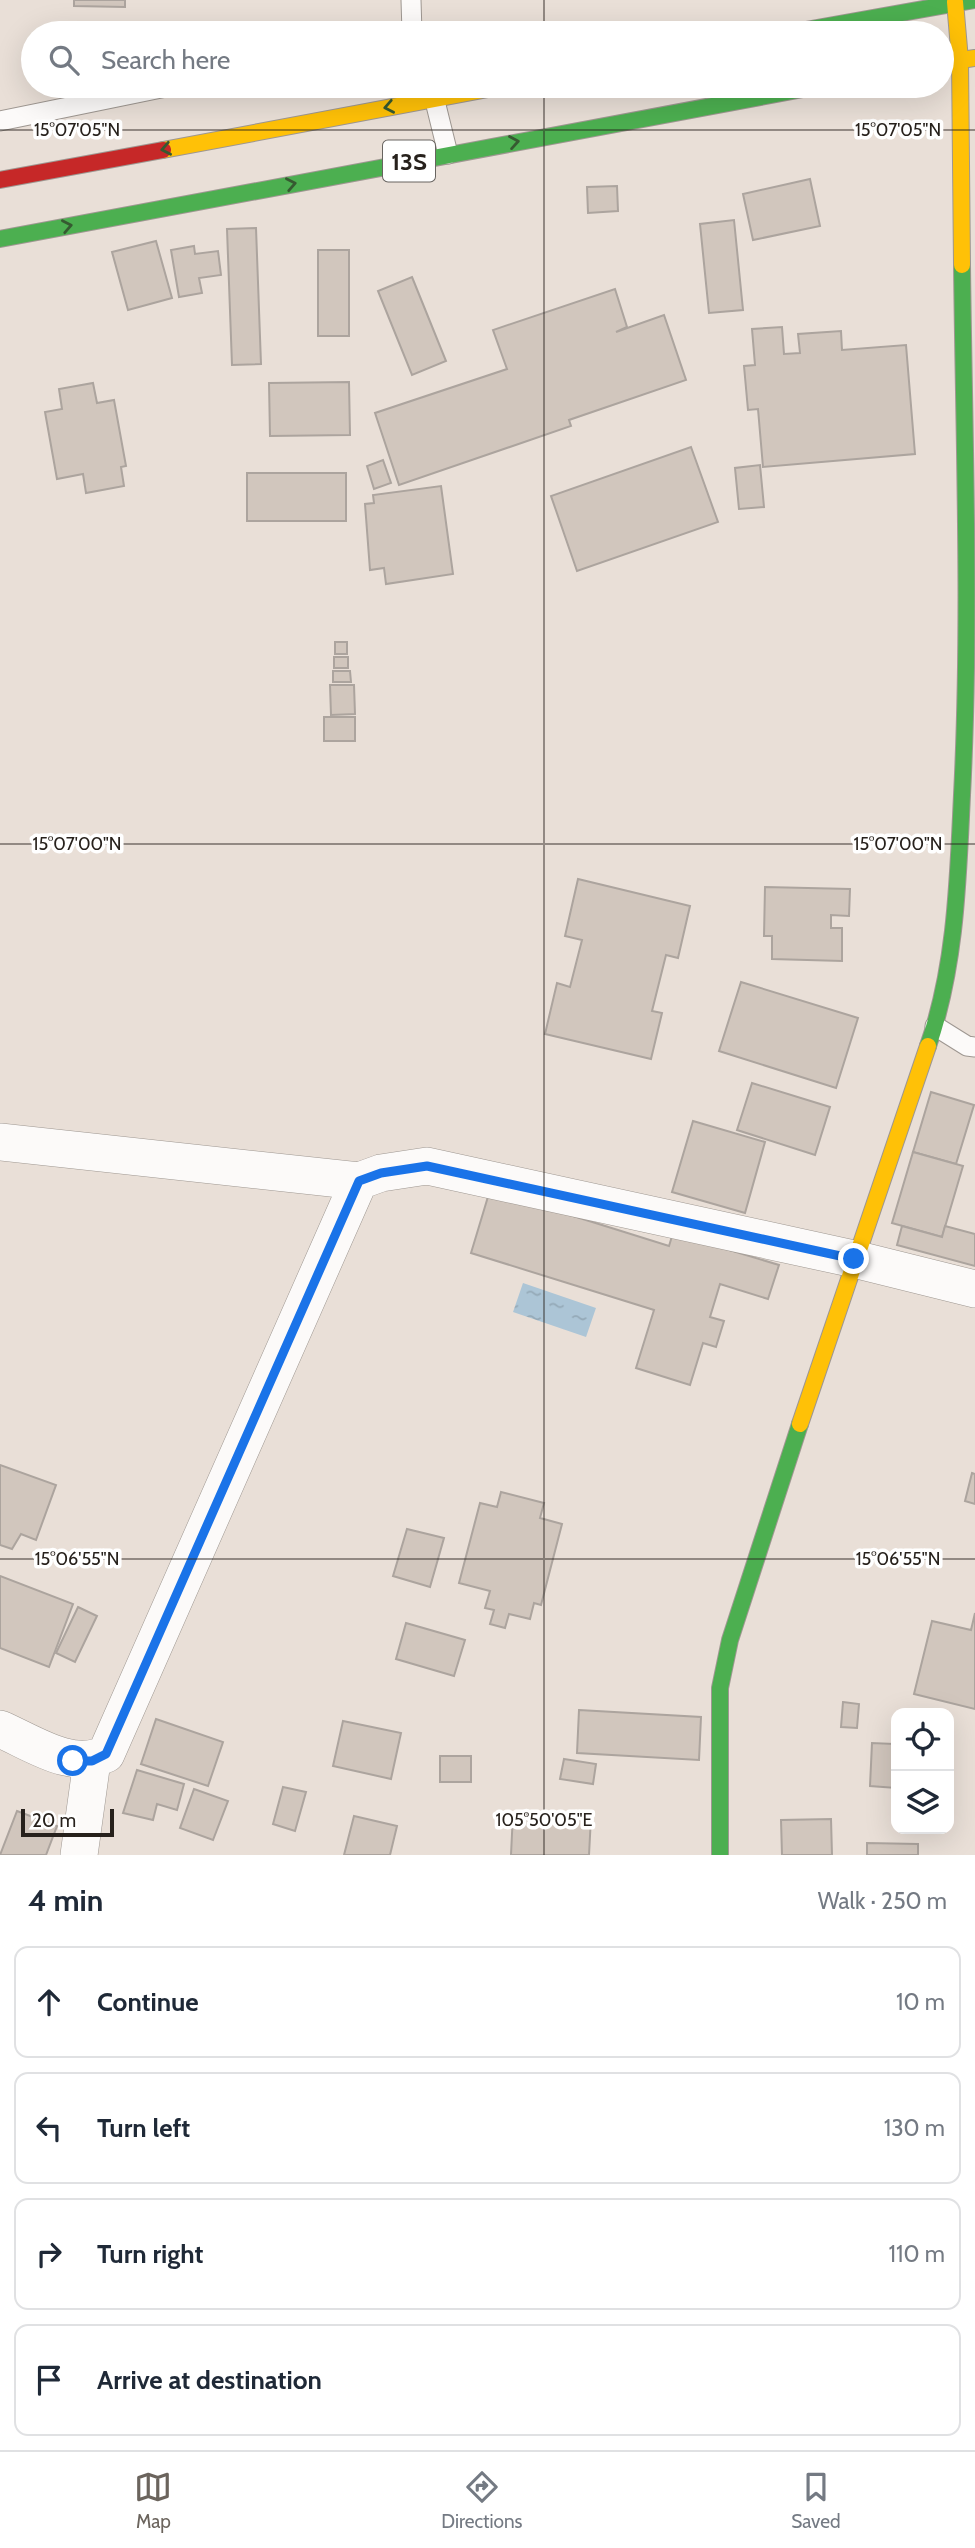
<!DOCTYPE html>
<html lang="en">
<head>
<meta charset="utf-8">
<style>
  :root { --surface:#fff; --page:#f6f6f7; --text:#1f2937; --muted:#747a83; --line:#e0e1e3; --accent:#6b645d }
  body { margin:0; font-family:Cabin,sans-serif; background:var(--page); color:var(--text) }
  .controls { position:absolute; right:21px; bottom:21px; display:grid; overflow:hidden; border-radius:14px; box-shadow:0 7px 28px #0002 }
  .controls button { width:63px; height:63px; display:grid; place-items:center; padding:0; border:0; border-bottom:2px solid var(--line); background:var(--surface); color:var(--text); font:35px sans-serif }
  .scale { position:absolute; left:21px; bottom:18px; width:93px; box-sizing:border-box; padding-left:7px; border:4px solid #27211c; border-top:0; font-size:19px; line-height:24px; white-space:nowrap; color:#27211c; -webkit-text-stroke:5px #fff; paint-order:stroke }
  .stop { position:absolute; width:21px; height:21px; margin:-16px; border:5px solid #1a73e8; border-radius:50%; background:#fff }
  .stop.end { background:#1a73e8; border-color:#fff; box-shadow:0 2px 7px #0008 }
  .list { margin:0; padding:0; list-style:none }
  h2 { display:flex; justify-content:space-between; align-items:center; height:91px; margin:0; padding:0 28px; font-size:30px }
  h2 small { font-size:23px; font-weight:400; color:var(--muted) }
  .list li { display:grid; grid-template-columns:46px 1fr auto; gap:21px; align-items:center; box-sizing:border-box; height:112px; margin:0 14px 14px; padding:0 14px; border:2px solid var(--line); border-radius:14px }
  .list b { display:block; font-size:26px; white-space:nowrap }
  .list em { font-size:23px; font-style:normal; color:var(--muted) }
  .icon { flex:none; width:38px; height:38px; fill:none; stroke:currentColor; stroke-width:2; stroke-linecap:round; stroke-linejoin:round }
  .map { position:relative; flex:none; width:975px; height:1855px; overflow:hidden }
  .search { position:absolute; background:var(--surface); box-shadow:0 7px 28px #0002; left:21px; right:21px; top:21px; height:77px; display:flex; align-items:center; gap:18px; box-sizing:border-box; padding:0 24px; border-radius:38px; color:var(--muted); font-size:26px }
  .sheet { height:595px; background:var(--surface) }
  nav { display:flex; justify-content:space-around; align-items:center; box-sizing:border-box; height:98px; border-top:2px solid var(--line); background:var(--surface); font-size:19px; color:var(--muted) }
  nav a { display:grid; justify-items:center; gap:4px }
  nav .on { color:var(--accent) }
  .map>svg:first-child { display:block }
  .water { fill:url(#water-ripples) }
  .building { fill:#d1c6bd; stroke:#aca49e; stroke-width:2 }
  .lines { fill:none; stroke-linecap:round; stroke-linejoin:round }
  .lane-casing { stroke:#9e9791; stroke-width:21 }
  .street-casing { stroke:#9e9791; stroke-width:38 }
  .fast-casing { stroke:#9e9791; stroke-width:18 }
  .slow-casing { stroke:#9e9791; stroke-width:18 }
  .jam-casing { stroke:#9e9791; stroke-width:18 }
  .lane { stroke:#fcfaf9; stroke-width:19 }
  .street { stroke:#fcfaf9; stroke-width:37 }
  .fast { stroke:#4caf50; stroke-width:16 }
  .slow { stroke:#ffc107; stroke-width:16 }
  .jam { stroke:#c62828; stroke-width:16 }
  .oneway { stroke:#365a31 }
  .route { stroke:#1a73e8; stroke-width:9 }
  .ticks { fill:none; stroke:#27211c; stroke-width:2; stroke-opacity:0.45 }
  .labels { text-anchor:middle; dominant-baseline:central; stroke-width:7; stroke-linejoin:round; paint-order:stroke }
  .shield { fill:#fff; stroke:#686460; stroke-width:2 }
  .shield-label { font-size:24px; font-weight:bold; fill:#27211c }
  .ticks-label { font-size:18px; text-anchor:middle; fill:#27211c; stroke:#fff; stroke-width:7; stroke-linejoin:round; paint-order:stroke }
</style>
</head>
<body>
<div class="map">
<svg width="975" height="1855" viewBox="0 0 975 1855">
  <defs>
    <pattern id="water-ripples" width="26" height="14" patternUnits="userSpaceOnUse" patternTransform="scale(1.75)"><rect width="26" height="14" fill="#acc5d6"/><path d="M2 4q2-2 4 0t4 0M15 11q2-2 4 0t4 0" fill="none" stroke="#94a9b7"/></pattern>
  </defs>
  <rect width="100%" height="100%" fill="#e9dfd7"/>
  <polygon class="water" points="523,1283 596,1308 586,1337 513,1312"/>
  <g class="building">
    <polygon points="74,0 125,0 125,7 74,6"/>
    <polygon points="810,179 820,226 753,240 743,194"/>
    <polygon points="617,186 618,211 588,213 587,187"/>
    <polygon points="734,220 743,310 709,313 700,224"/>
    <polygon points="256,228 261,364 232,365 227,229"/>
    <polygon points="156,241 172,298 128,310 112,252"/>
    <polygon points="194,246 195,254 218,251 221,275 199,278 202,293 179,297 171,250"/>
    <rect x="318" y="250" width="31" height="86"/>
    <polygon points="412,277 446,361 412,375 378,291"/>
    <polygon points="615,289 627,327 616,332 664,315 686,380 569,420 571,426 399,485 375,413 507,369 493,330"/>
    <polygon points="782,327 784,354 800,353 798,334 841,331 842,350 906,345 915,454 763,467 758,409 748,410 744,366 755,365 752,329"/>
    <polygon points="349,382 350,435 270,436 269,383"/>
    <polygon points="93,383 97,403 114,400 126,466 121,467 124,486 86,493 83,474 57,479 45,412 62,409 59,389"/>
    <polygon points="691,447 718,522 577,571 551,496"/>
    <polygon points="383,460 391,483 374,489 367,466"/>
    <polygon points="760,465 764,507 739,509 735,468"/>
    <rect x="247" y="473" width="99" height="48"/>
    <polygon points="441,486 453,574 386,584 384,568 370,570 365,504 374,503 373,495"/>
    <rect x="335" y="642" width="12" height="12"/>
    <rect x="334" y="657" width="14" height="11"/>
    <polygon points="333,671 350,671 351,682 333,682"/>
    <polygon points="330,685 354,685 355,714 331,715"/>
    <rect x="324" y="717" width="31" height="24"/>
    <polygon points="578,879 690,906 678,958 666,955 652,1011 662,1013 651,1059 545,1034 557,983 570,987 582,940 565,936"/>
    <polygon points="765,887 850,889 849,916 831,915 831,928 842,928 842,961 772,959 772,936 764,936"/>
    <polygon points="741,982 858,1018 836,1088 719,1051"/>
    <polygon points="752,1083 830,1107 815,1155 737,1130"/>
    <polygon points="931,1092 974,1105 956,1164 913,1152"/>
    <polygon points="693,1121 765,1142 745,1213 672,1192"/>
    <polygon points="913,1152 963,1166 942,1237 892,1223"/>
    <polygon points="490,1190 669,1246 673,1233 779,1265 768,1299 720,1284 710,1317 724,1321 716,1347 703,1343 690,1385 636,1368 654,1310 471,1253"/>
    <polygon points="902,1226 942,1237 945,1226 975,1234 975,1266 897,1245"/>
    <polygon points="0,1465 56,1485 36,1540 21,1534 12,1549 0,1545"/>
    <polygon points="972,1473 975,1474 975,1504 965,1501"/>
    <polygon points="501,1492 544,1503 540,1518 562,1524 541,1605 534,1603 530,1619 509,1614 505,1628 490,1624 494,1610 485,1608 490,1591 459,1583 480,1503 497,1507"/>
    <polygon points="407,1529 444,1538 430,1587 393,1576"/>
    <polygon points="0,1576 73,1604 49,1667 0,1648"/>
    <polygon points="78,1607 97,1616 75,1662 56,1653"/>
    <polygon points="975,1613 975,1709 914,1694 932,1621 971,1630"/>
    <polygon points="406,1623 465,1640 454,1676 396,1659"/>
    <polygon points="843,1702 859,1704 857,1728 841,1727"/>
    <polygon points="579,1710 701,1717 699,1760 577,1753"/>
    <polygon points="156,1719 223,1742 208,1786 141,1764"/>
    <polygon points="895,1719 896,1788 870,1786 872,1743 894,1744"/>
    <polygon points="343,1721 401,1733 391,1779 333,1766"/>
    <rect x="440" y="1756" width="31" height="26"/>
    <polygon points="564,1759 596,1764 593,1784 560,1779"/>
    <polygon points="137,1770 184,1784 177,1810 157,1804 153,1820 123,1813"/>
    <polygon points="283,1787 306,1792 295,1831 273,1824"/>
    <polygon points="194,1789 228,1801 213,1840 180,1828"/>
    <polygon points="17,1811 57,1826 46,1855 0,1855"/>
    <polygon points="513,1813 591,1817 589,1855 511,1855"/>
    <polygon points="354,1816 397,1826 390,1855 344,1855"/>
    <polygon points="831,1819 832,1855 782,1855 781,1820"/>
    <polygon points="867,1843 918,1844 918,1855 867,1855"/>
  </g>
  <g class="lines">
    <defs>
      <g id="lane">
        <polyline points="411,0 412,33"/>
        <polyline points="433,93 448,154"/>
        <polyline points="0,121 171,86"/>
        <polyline points="935,1026 967,1046 975,1047"/>
      </g>
      <g id="street">
        <polyline points="0,1142 359,1181"/>
        <path d="M 0,1729 C 33,1743 71,1771 106,1754 L 359,1181 L 381,1173 L 427,1166 L 854,1259 L 975,1289"/>
        <polyline points="79,1855 92,1761"/>
      </g>
      <g id="fast">
        <polyline points="789,33 974,0"/>
        <polyline points="0,239 819,86"/>
        <path d="M 928,1046 C 956,966 958,879 962,795 C 971,619 964,442 962,265"/>
        <polyline points="720,1855 720,1688 730,1640 800,1424"/>
      </g>
      <g id="slow">
        <polyline points="955,2 960,60 962,265"/>
        <polyline points="942,63 975,58"/>
        <polyline points="163,150 504,86"/>
        <polyline points="800,1424 928,1046"/>
      </g>
      <polyline id="jam" points="0,180 163,150"/>
    </defs>
    <use href="#lane" class="lane-casing"/>
    <use href="#street" class="street-casing"/>
    <use href="#fast" class="fast-casing"/>
    <use href="#slow" class="slow-casing"/>
    <use href="#jam" class="jam-casing"/>
    <use href="#lane" class="lane"/>
    <use href="#street" class="street"/>
    <use href="#fast" class="fast"/>
    <use href="#slow" class="slow"/>
    <use href="#jam" class="jam"/>
  </g>
  <defs><path id="oneway-chevron" d="M-2-3.5L2.5 0L-2 3.5" fill="none" stroke-width="1.6" stroke-linecap="round" stroke-linejoin="round" transform="scale(1.75)"/></defs>
  <g class="oneway">
    <use href="#oneway-chevron" transform="translate(389 107) rotate(169)"/>
    <use href="#oneway-chevron" transform="translate(514 142) rotate(-10)"/>
    <use href="#oneway-chevron" transform="translate(166 149) rotate(169)"/>
    <use href="#oneway-chevron" transform="translate(291 184) rotate(-11)"/>
    <use href="#oneway-chevron" transform="translate(67 226) rotate(-11)"/>
  </g>
  <g class="lines">
    <polyline class="route" points="73,1761 92,1761 106,1754 359,1181 381,1173 427,1166 854,1259"/>
  </g>
  <path class="ticks" d="M 544,0 L 544,33M 544,86 L 544,1855M 0,130 L 975,130M 0,844 L 975,844M 0,1559 L 975,1559"/>
  <g class="labels">
    <rect class="shield" x="383" y="140.5" width="52" height="41" rx="5"/>
    <g class="shield-label">
      <text x="409" y="161">13S</text>
    </g>
  </g>
  <g class="ticks-label">
    <text x="77" y="136">15°07'05"N</text>
    <text x="898" y="136">15°07'05"N</text>
    <text x="77" y="850">15°07'00"N</text>
    <text x="898" y="850">15°07'00"N</text>
    <text x="77" y="1565">15°06'55"N</text>
    <text x="898" y="1565">15°06'55"N</text>
    <text x="544" y="1826">105°50'05"E</text>
  </g>
</svg>
<div class="controls">
<button><svg class="icon" aria-label="locate" viewBox="0 0 24 24"><circle cx="12" cy="12" r="6"/><path d="M12 2v4M12 18v4M2 12h4M18 12h4"/></svg></button>
<button><svg class="icon" aria-label="layers" viewBox="0 0 24 24"><path d="M12 4l9 5-9 5-9-5zM3 14l9 5 9-5"/></svg></button>
</div>
<div class="scale">20 m</div>
<div class="stop" style="left:73px;top:1761px"></div>
<div class="stop end" style="left:854px;top:1259px"></div>
<div class="search"><svg class="icon" aria-label="search" viewBox="0 0 24 24"><circle cx="10" cy="10" r="6"/><path d="M15 15l6 6"/></svg>Search here</div>
</div>
<section class="sheet">
<h2>4 min<small>Walk · 250 m</small></h2>
<ul class="list">
<li><svg class="icon" aria-label="ahead" viewBox="0 0 24 24"><path d="M12 20V5M6 11l6-6 6 6"/></svg><div><b>Continue</b></div><em>10 m</em></li>
<li><svg class="icon" aria-label="left" viewBox="0 0 24 24"><path d="M17 20v-9H6M10 6l-5 5 5 5"/></svg><div><b>Turn left</b></div><em>130 m</em></li>
<li><svg class="icon" aria-label="right" viewBox="0 0 24 24"><path d="M7 20v-9h11M14 6l5 5-5 5"/></svg><div><b>Turn right</b></div><em>110 m</em></li>
<li><svg class="icon" aria-label="arrive" viewBox="0 0 24 24"><path d="M6 21V4h12l-3 4 3 4H6"/></svg><div><b>Arrive at destination</b></div></li>
</ul>
</section>
<nav>
<a class="on"><svg class="icon" aria-label="map" viewBox="0 0 24 24"><path d="M3 6l6-2 6 2 6-2v14l-6 2-6-2-6 2zM9 4v14M15 6v14"/></svg>Map</a>
<a><svg class="icon" aria-label="directions" viewBox="0 0 24 24"><path d="M12 3l9 9-9 9-9-9zM9 14v-3h6M13 9l2 2-2 2"/></svg>Directions</a>
<a><svg class="icon" aria-label="saved" viewBox="0 0 24 24"><path d="M7 4h10v16l-5-4-5 4z"/></svg>Saved</a>
</nav>
</body>
</html>
